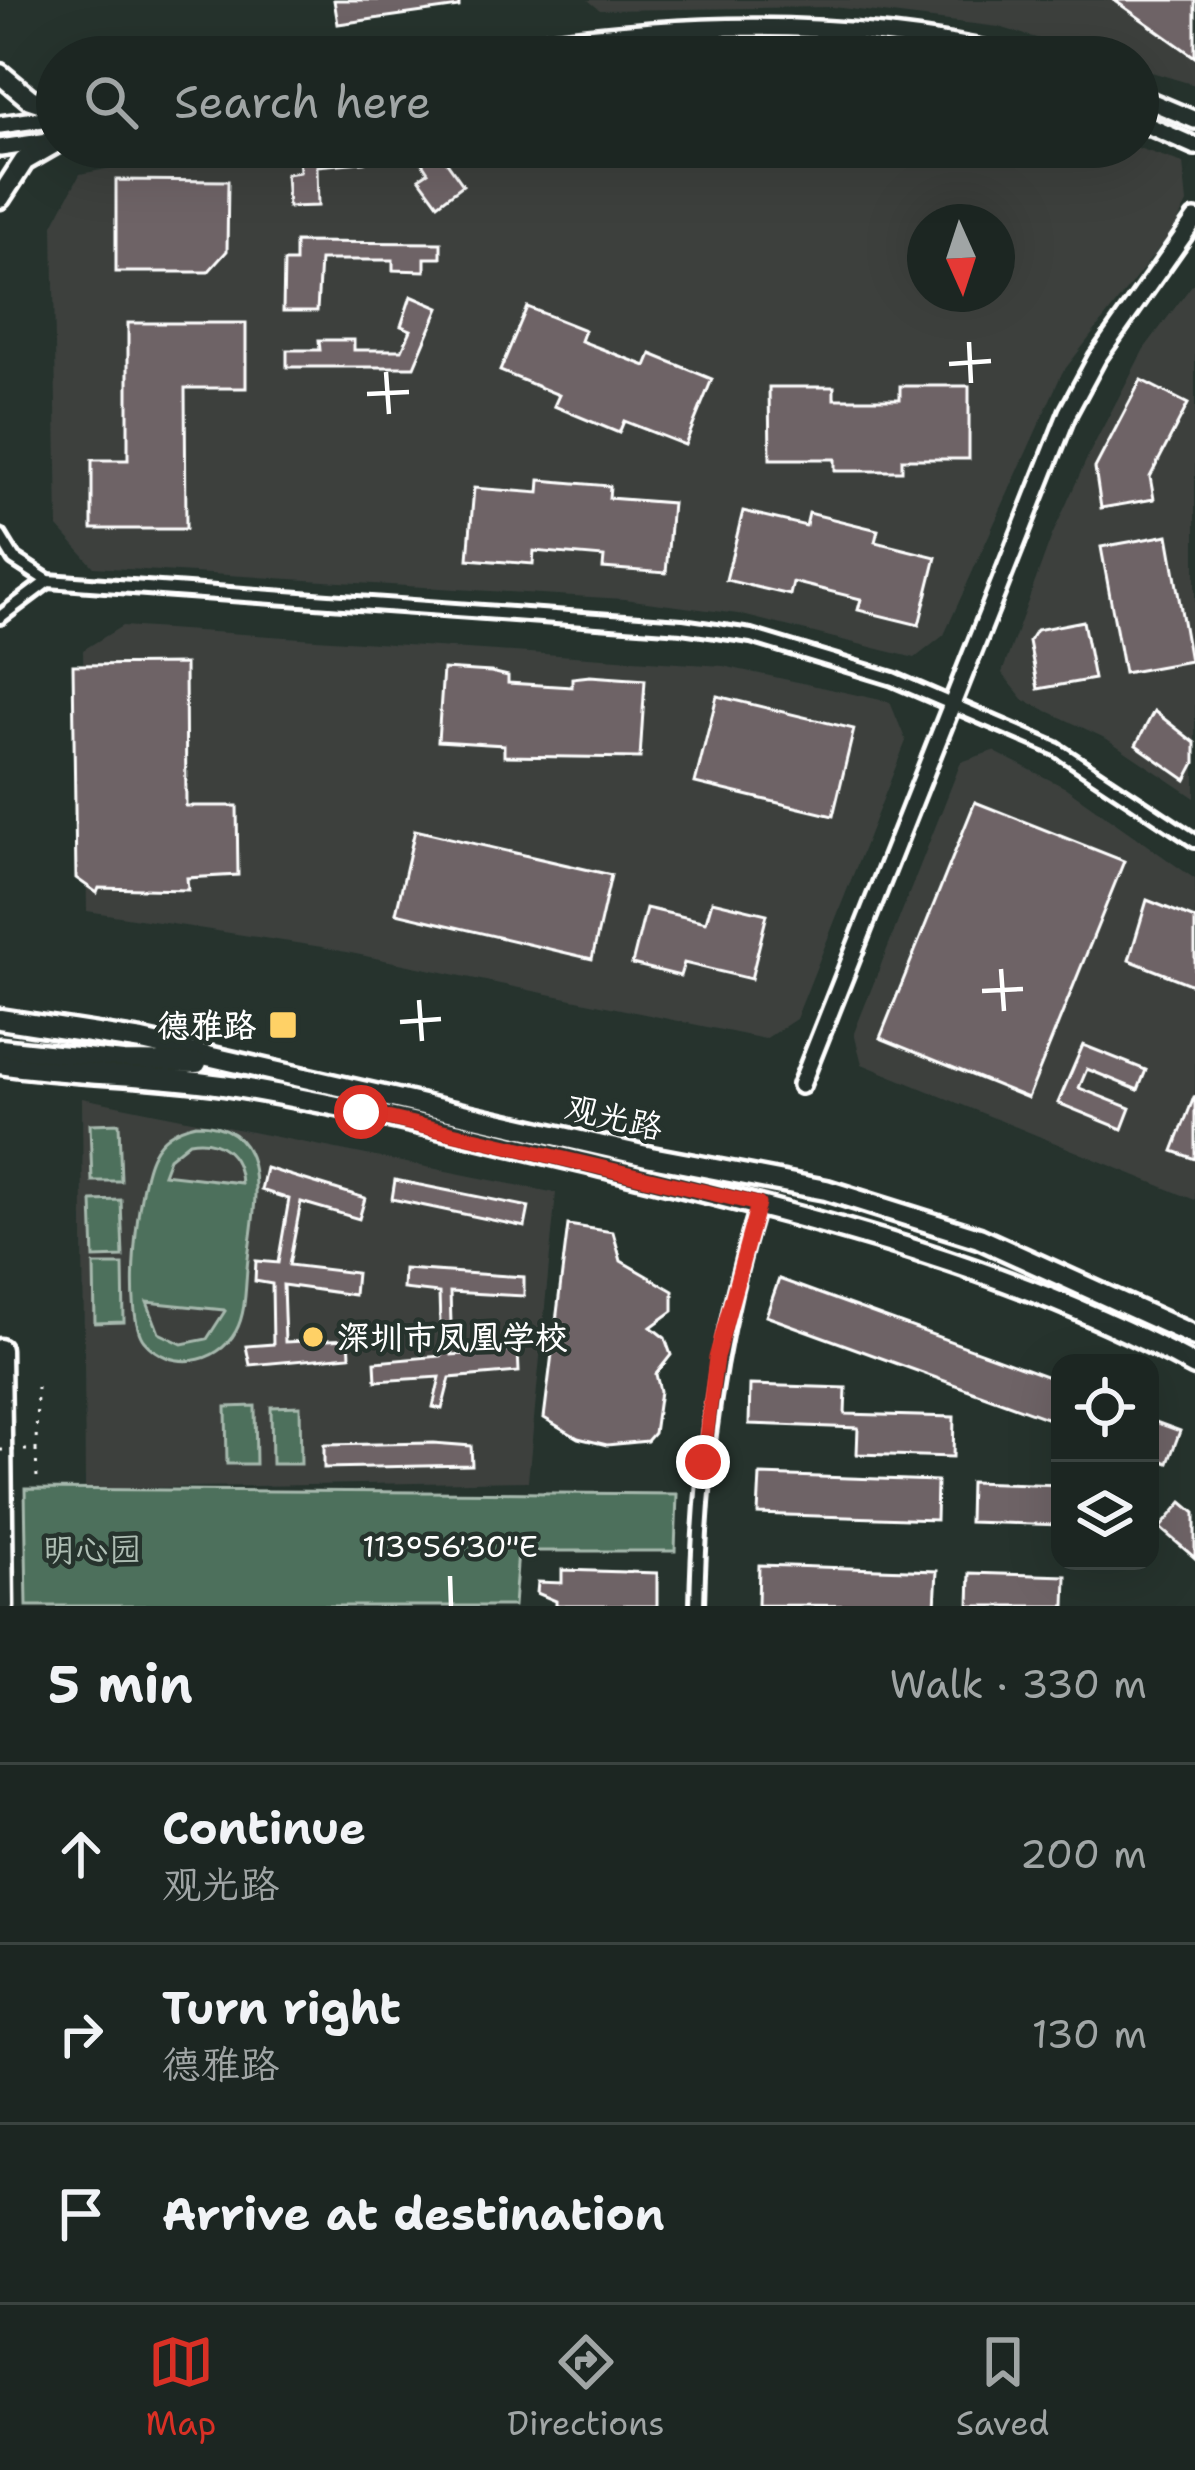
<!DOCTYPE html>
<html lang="en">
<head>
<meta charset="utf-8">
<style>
  :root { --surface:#1c2622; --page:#29322f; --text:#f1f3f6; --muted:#a0a5a5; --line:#3a4340; --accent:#d93025 }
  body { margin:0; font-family:"Shantell Sans","LXGW WenKai TC",sans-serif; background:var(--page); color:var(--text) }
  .controls { position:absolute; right:36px; bottom:36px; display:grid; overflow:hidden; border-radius:24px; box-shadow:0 12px 48px #0002 }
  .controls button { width:108px; height:108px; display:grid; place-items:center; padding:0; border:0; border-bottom:3px solid var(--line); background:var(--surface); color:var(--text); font:60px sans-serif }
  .compass { position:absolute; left:907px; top:204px; width:108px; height:108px; border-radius:50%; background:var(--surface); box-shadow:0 12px 48px #0002; rotate:177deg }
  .stop { position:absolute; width:36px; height:36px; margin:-27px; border:9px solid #d93025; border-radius:50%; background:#fff }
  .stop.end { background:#d93025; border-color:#fff; box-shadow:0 3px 12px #0008 }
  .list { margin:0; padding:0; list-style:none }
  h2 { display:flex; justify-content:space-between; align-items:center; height:156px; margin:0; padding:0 48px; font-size:51px }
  h2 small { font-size:39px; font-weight:400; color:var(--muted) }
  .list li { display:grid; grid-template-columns:78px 1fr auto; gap:36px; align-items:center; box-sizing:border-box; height:180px; padding:0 48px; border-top:3px solid var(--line) }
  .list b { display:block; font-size:45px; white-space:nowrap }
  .list p { margin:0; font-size:39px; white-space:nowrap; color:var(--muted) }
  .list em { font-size:39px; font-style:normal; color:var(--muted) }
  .icon { flex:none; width:66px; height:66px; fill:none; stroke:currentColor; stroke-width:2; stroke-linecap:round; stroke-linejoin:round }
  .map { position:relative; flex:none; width:1195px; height:1606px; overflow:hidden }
  .search { position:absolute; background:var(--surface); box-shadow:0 12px 48px #0002; left:36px; right:36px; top:36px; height:132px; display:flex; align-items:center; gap:30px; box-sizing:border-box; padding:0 42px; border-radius:66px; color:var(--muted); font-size:45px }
  .sheet { height:696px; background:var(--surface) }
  nav { display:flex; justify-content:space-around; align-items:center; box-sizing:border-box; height:168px; border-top:3px solid var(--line); background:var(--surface); font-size:33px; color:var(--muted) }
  nav a { display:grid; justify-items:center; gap:6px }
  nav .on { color:var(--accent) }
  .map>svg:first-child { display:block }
  .built { fill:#3c413e; fill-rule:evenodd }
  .green { fill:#4e705b; stroke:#a6b8ad; stroke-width:3; fill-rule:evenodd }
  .building { fill:#6e6366; stroke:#fff; stroke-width:3 }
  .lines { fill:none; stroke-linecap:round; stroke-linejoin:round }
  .street-casing { stroke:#fff; stroke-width:20 }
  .secondary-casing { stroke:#fff; stroke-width:24 }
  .primary-casing { stroke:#fff; stroke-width:27 }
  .path { stroke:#fff; stroke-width:3; stroke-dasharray:3 9; stroke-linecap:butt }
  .street { stroke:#26332d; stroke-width:10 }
  .secondary { stroke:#26332d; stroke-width:15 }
  .primary { stroke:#26332d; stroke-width:18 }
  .path-bridge { stroke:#fff; stroke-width:3; stroke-dasharray:3 9; stroke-linecap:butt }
  .route { stroke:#d93025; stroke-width:15 }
  .ticks { fill:none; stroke:#fff; stroke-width:4.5 }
  .poi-dot { fill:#ffd166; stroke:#26332d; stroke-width:4.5 }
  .labels { text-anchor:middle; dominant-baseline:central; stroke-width:9; stroke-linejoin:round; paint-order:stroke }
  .poi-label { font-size:33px; font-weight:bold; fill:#fff; stroke:#26332d; text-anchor:end }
  .street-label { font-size:33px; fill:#fff; stroke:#26332d }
  .park-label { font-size:33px; fill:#afbfb5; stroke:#26332d }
  .ticks-label { font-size:30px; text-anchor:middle; fill:#fff; stroke:#26332d; stroke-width:9; stroke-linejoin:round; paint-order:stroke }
</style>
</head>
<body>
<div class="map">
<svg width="1195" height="1606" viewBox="0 0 1195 1606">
  <rect width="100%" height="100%" fill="#26332d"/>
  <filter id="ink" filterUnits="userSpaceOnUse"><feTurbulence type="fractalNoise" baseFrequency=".00833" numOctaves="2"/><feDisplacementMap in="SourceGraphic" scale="24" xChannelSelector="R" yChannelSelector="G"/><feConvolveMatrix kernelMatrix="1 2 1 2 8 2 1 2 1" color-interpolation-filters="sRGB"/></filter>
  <g filter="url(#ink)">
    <g class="built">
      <polygon points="588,0 1195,0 1195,85 1138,68 1138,57 1101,57 999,27 833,7 600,10"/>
      <path d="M 224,147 L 1135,147 L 1183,163 L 1187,203 L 1174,229 L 1062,373 L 944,635 L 915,658 L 738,614 L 624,599 L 94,567 L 58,527 L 53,225 L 80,174 ZM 925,222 L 997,222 L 997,294 L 925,294 Z"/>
      <polygon points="1195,281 1195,798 1107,739 1024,700 1002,673 1051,538 1089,454 1144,349"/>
      <polygon points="122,626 723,666 890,702 906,741 796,1019 765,1039 322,947 87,911 83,650"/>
      <polygon points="993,751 1066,788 1195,879 1195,1200 862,1064 854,1033 961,762"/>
      <polygon points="82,1098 556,1193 528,1481 85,1489"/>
    </g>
    <g class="green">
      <polygon points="119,1123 121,1181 92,1181 90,1124"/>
      <path d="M 196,1124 C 275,1124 254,1207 248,1259 C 245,1282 247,1311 236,1331 C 217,1366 169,1371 144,1341 C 123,1316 137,1183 153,1154 C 162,1136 177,1128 196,1124 ZM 189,1142 C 219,1137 239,1153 241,1183 L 163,1174 L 169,1158 ZM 147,1302 L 224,1310 L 225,1311 L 207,1339 L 182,1344 L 159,1333 Z"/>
      <polygon points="121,1200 123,1257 94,1258 92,1201"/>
      <polygon points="94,1265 123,1265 124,1322 95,1323"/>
      <polygon points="255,1406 256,1464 227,1464 226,1407"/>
      <polygon points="300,1406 301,1464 272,1464 271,1407"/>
      <polygon points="25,1489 677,1494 675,1551 518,1551 514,1606 27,1606"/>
    </g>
    <g class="building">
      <polygon points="334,0 459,0 459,7 338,24"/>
      <polygon points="1114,0 1195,0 1195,57"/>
      <polygon points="342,147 436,147 463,185 438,204 419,178 428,172 418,157 317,166 318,206 288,207 286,174 300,172 299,153"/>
      <polygon points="116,180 228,181 227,251 208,272 116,272"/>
      <polygon points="295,242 441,243 441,258 425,258 425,271 393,270 393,260 320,260 317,311 283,311 284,262 295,262"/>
      <polygon points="411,296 439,308 414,367 287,367 287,350 320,350 319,340 354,340 354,350 402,350 411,330 401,326"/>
      <polygon points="527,307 585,330 581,341 646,366 651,354 712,379 685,445 624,421 619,433 554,406 559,395 500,371"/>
      <polygon points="128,323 246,323 246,388 185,388 186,529 92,529 92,460 128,460"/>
      <polygon points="1141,380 1188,404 1150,477 1154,499 1101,508 1095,468"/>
      <polygon points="900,386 969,386 969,459 902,459 902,471 835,471 835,459 770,459 769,387 834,387 834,399 900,399"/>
      <polygon points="540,480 610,486 609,498 672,503 666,573 603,568 604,557 534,551 533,564 468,559 474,488 539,493"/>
      <polygon points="743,511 806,526 809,513 878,530 875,542 936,557 919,625 858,610 861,599 793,582 790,595 726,580"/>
      <polygon points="1168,535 1190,661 1124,673 1101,547"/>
      <polygon points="1083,621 1094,679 1038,689 1029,641 1036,630"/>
      <polygon points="185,664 186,806 237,806 238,875 187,878 188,890 99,888 97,893 76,878 73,665"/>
      <polygon points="443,669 491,672 508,676 508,683 572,687 572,678 590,676 645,680 640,758 504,756 504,745 438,741"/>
      <polygon points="717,696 854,729 833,816 695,783"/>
      <polygon points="1154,711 1195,743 1195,763 1186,780 1136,745"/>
      <polygon points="975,802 1124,861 1028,1098 880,1038"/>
      <polygon points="415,830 611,875 592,959 396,913"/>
      <polygon points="1147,900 1195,919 1195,986 1129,960"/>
      <polygon points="712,901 767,914 751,979 684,963 680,976 632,964 646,908 706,922"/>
      <polygon points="1083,1045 1146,1070 1138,1090 1087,1069 1079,1088 1130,1108 1122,1129 1058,1103"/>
      <polygon points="1194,1097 1195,1097 1195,1159 1173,1151"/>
      <polygon points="266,1168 365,1198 359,1219 301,1202 289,1265 356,1273 354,1295 283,1285 285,1342 349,1339 350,1356 250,1365 246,1346 273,1344 272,1284 255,1281 256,1261 278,1263 289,1199 261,1190"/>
      <polygon points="395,1180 529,1207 525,1227 392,1199"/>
      <polygon points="568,1225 613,1232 621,1261 673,1291 673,1311 651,1327 665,1338 671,1355 656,1374 660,1391 654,1433 647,1441 607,1445 578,1438 544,1418"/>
      <polygon points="404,1269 524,1277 524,1296 450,1292 452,1355 518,1350 519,1372 450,1378 442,1409 433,1407 440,1377 376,1381 375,1362 441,1356 439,1293 403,1289"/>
      <polygon points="779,1279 1060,1381 1060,1423 766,1316"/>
      <polygon points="750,1385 846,1388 845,1414 954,1417 953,1457 857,1454 858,1428 749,1424"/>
      <polygon points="1150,1420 1180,1431 1168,1463 1150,1456"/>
      <polygon points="433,1443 471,1446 472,1465 324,1468 324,1445"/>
      <polygon points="760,1475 937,1481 936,1520 758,1514"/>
      <polygon points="970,1482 1060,1485 1060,1525 969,1522"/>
      <polygon points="1182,1502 1195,1513 1195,1558 1160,1528"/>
      <polygon points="759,1565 937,1571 935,1606 758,1605"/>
      <polygon points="562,1570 657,1573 657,1606 556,1606 556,1601 537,1593 538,1582 562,1583"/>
      <polygon points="970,1573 1066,1576 1065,1606 969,1606"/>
    </g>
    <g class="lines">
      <defs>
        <g id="street">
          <polyline points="0,536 14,559 48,581 682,626 751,636 893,679 1056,749 1195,841"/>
          <polyline points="0,617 48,581"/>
          <path d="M 697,1606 C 700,1467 717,1337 758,1205"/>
        </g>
        <g id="secondary">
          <path d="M 437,57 C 640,25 817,10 1020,57"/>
          <polyline points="588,57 770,47 901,57"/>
          <polyline points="1138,96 1195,120"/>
          <polyline points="1138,121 1195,146"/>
          <polyline points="0,125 57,117"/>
          <polyline points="0,148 56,140"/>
          <polyline points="801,1085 1068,412 1097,358 1195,219"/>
        </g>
        <g id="primary">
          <polyline points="0,74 30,99 57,108"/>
          <polyline points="0,198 24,161 57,142"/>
          <polyline points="0,1019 142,1041 651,1157 826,1190 979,1238 1195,1336"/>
          <polyline points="0,1049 123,1062 197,1063"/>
          <path d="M 0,1064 C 78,1076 158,1074 236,1087 C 367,1109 498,1142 627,1173 C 824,1221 1016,1269 1195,1366"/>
          <polyline points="0,1349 3,1606"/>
        </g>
      </defs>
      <use href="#street" class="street-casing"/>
      <use href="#secondary" class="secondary-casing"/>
      <use href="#primary" class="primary-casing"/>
      <polyline class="path" points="36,1450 37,1479"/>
      <use href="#street" class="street"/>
      <use href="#secondary" class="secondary"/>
      <use href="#primary" class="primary"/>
      <polyline class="path-bridge" points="0,1450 36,1450 37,1385"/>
    </g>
  </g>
  <g class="lines" filter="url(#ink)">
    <polyline class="route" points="361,1112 758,1204 716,1358 703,1462"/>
  </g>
  <path class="ticks" d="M 969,342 L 971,383M 949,364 L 991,361M 386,372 L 389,414M 367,394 L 409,392M 1001,969 L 1004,1011M 982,991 L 1023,989M 419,1000 L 422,1041M 400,1022 L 441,1019M 450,1576 L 451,1606"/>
  <g class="poi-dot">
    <rect x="268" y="1010" width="30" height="30" rx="6"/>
    <circle cx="313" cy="1337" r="12"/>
  </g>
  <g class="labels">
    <g class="poi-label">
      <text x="256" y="1025">德雅路</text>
      <text x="337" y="1337" text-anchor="start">深圳市凤凰学校</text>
    </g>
    <g class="street-label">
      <text transform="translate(614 1117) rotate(13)">观光路</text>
    </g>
    <g class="park-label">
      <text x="92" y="1549">明心园</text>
    </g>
  </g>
  <g class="ticks-label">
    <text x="450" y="1557">113°56'30"E</text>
  </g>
</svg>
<div class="controls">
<button><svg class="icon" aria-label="locate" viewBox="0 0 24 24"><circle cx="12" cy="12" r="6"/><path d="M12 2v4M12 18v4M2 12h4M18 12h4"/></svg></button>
<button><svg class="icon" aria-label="layers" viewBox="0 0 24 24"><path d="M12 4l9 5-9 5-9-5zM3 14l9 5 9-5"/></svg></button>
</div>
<svg class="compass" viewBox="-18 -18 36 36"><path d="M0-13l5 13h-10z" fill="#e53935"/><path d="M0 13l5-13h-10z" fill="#a0a5a5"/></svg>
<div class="stop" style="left:361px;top:1112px"></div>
<div class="stop end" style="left:703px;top:1462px"></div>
<div class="search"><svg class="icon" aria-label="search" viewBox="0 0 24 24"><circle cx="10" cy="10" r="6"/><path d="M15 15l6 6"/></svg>Search here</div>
</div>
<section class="sheet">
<h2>5 min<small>Walk · 330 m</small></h2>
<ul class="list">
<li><svg class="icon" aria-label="ahead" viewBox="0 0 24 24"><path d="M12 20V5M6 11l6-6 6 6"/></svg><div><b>Continue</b><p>观光路</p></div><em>200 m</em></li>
<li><svg class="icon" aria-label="right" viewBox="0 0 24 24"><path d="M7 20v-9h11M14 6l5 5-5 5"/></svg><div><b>Turn right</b><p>德雅路</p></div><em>130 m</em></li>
<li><svg class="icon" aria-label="arrive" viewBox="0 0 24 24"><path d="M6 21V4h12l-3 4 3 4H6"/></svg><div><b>Arrive at destination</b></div></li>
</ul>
</section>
<nav>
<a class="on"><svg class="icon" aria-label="map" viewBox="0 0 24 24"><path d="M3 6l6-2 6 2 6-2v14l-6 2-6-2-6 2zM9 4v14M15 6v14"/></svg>Map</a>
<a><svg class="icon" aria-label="directions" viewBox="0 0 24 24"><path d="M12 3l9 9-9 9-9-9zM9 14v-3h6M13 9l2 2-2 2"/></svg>Directions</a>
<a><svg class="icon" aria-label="saved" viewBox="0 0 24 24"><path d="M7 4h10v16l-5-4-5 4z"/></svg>Saved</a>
</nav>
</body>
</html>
